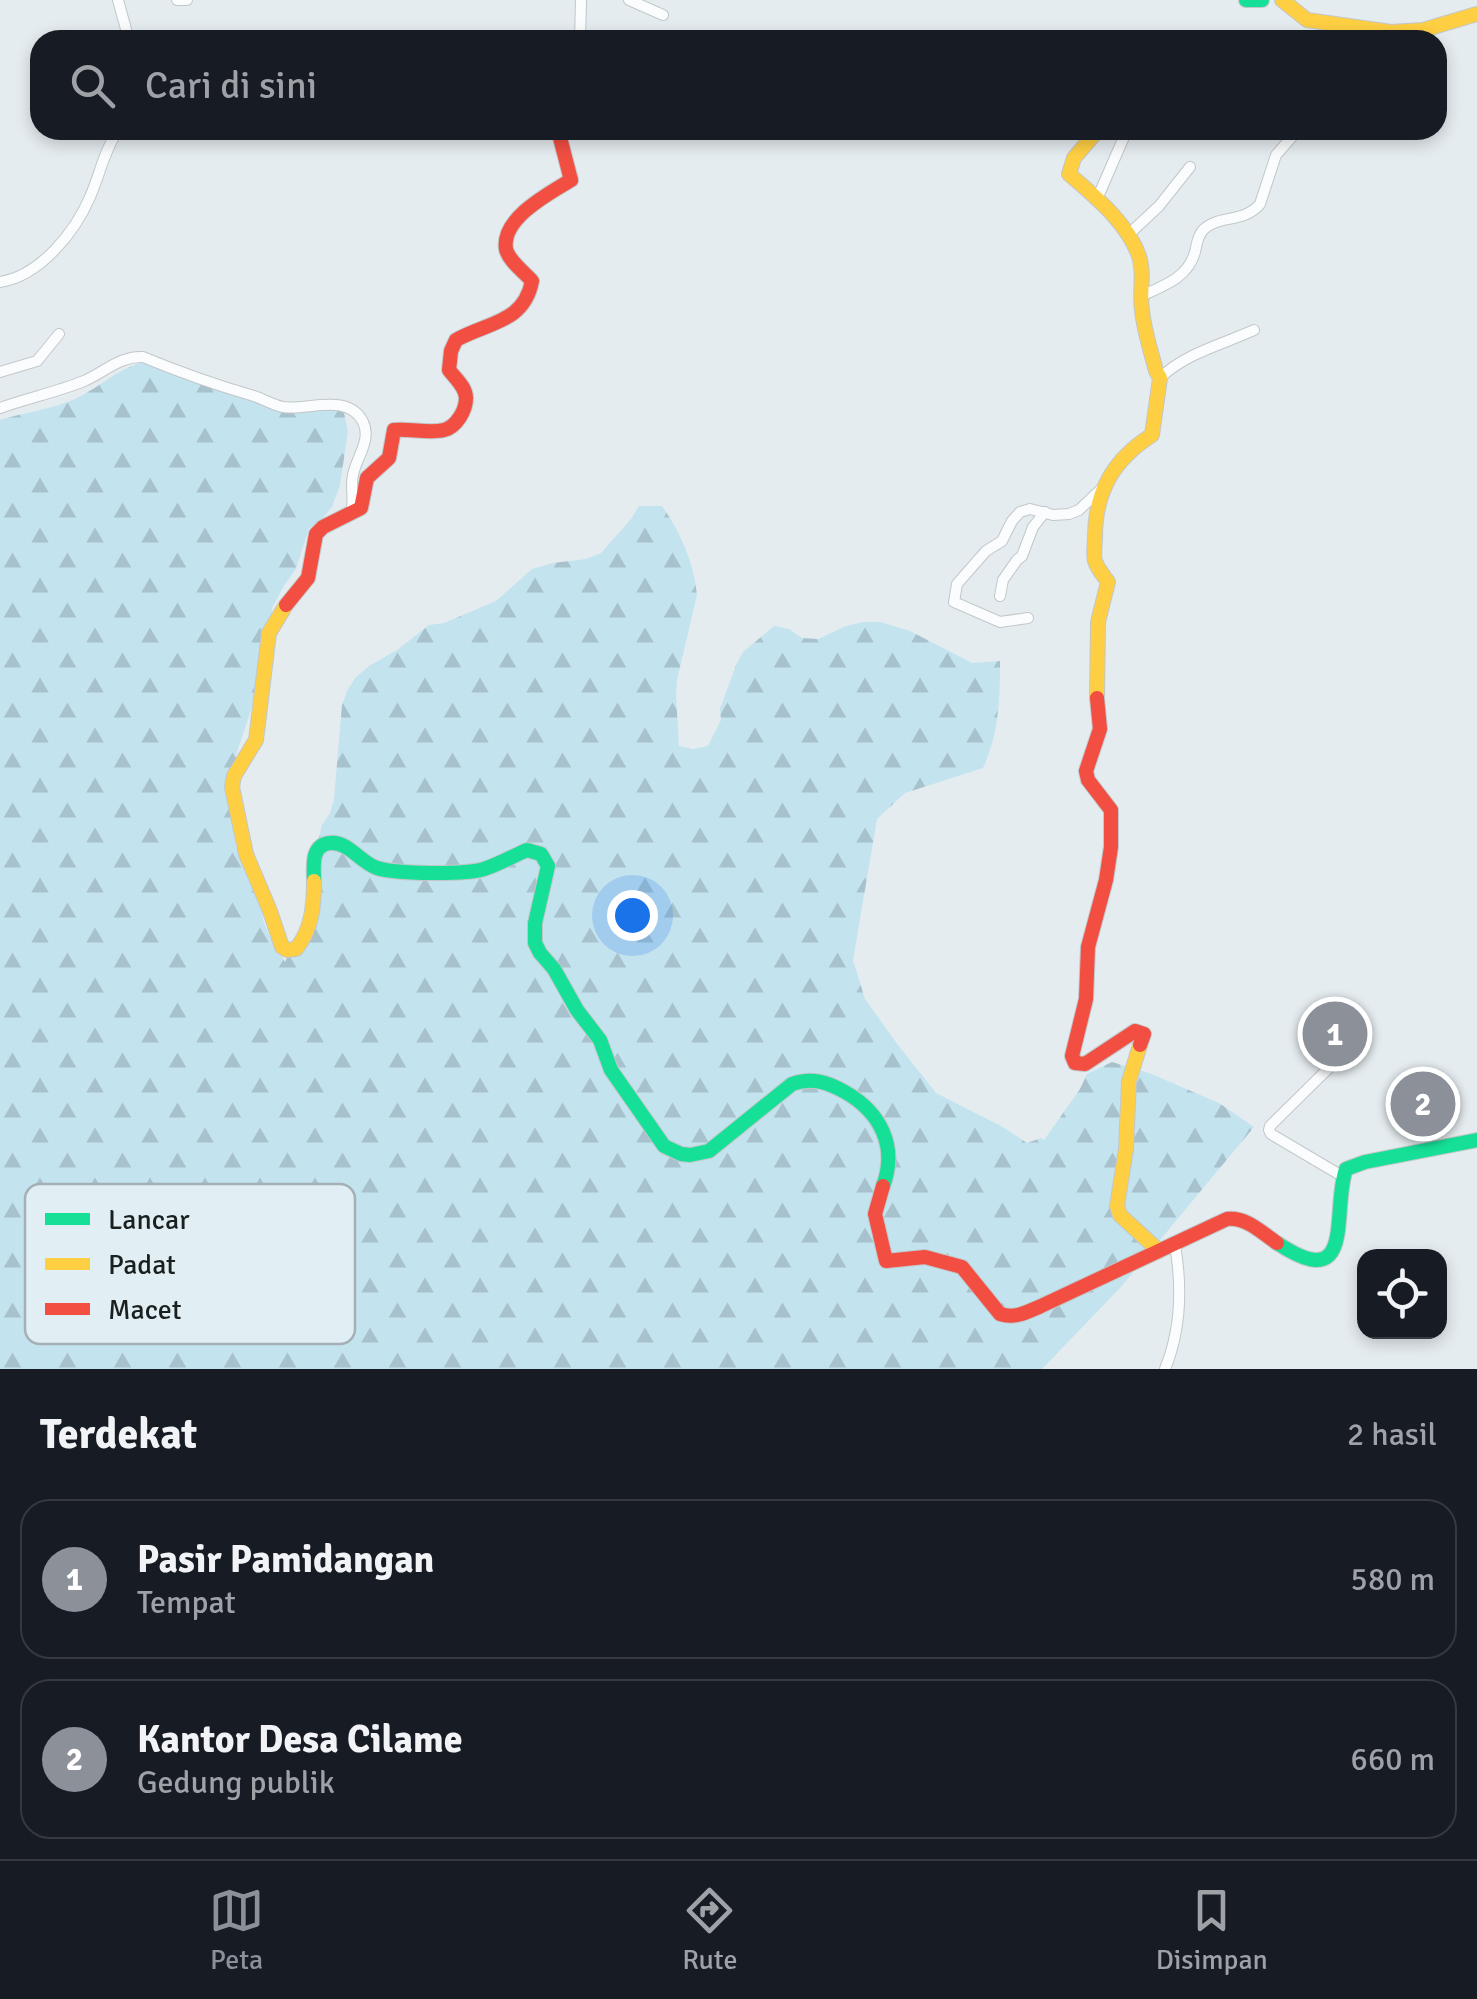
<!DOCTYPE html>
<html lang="id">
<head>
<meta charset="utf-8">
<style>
  :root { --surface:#171b24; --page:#20242c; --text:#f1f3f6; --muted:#9ea1a6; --line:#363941; --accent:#8c9099 }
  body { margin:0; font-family:Signika,sans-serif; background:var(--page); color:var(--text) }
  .controls { position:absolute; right:30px; bottom:30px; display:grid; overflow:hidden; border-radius:20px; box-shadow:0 5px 15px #0003 }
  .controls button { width:90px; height:90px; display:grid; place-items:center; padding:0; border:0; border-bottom:2px solid var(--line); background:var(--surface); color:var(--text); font:50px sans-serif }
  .you { position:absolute; left:632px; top:915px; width:35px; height:35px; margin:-25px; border:8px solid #fff; border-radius:50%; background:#1a73e8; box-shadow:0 0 0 15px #1a73e833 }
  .badge { display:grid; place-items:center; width:65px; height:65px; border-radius:50%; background:var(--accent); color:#fff; font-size:32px; font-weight:700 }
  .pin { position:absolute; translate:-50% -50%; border:5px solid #fff; box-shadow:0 2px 10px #0006 }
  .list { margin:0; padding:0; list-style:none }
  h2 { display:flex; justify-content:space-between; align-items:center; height:130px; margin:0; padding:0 40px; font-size:42px }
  h2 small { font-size:32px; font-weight:400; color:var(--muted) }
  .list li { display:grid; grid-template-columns:65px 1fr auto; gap:30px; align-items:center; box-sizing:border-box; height:160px; margin:0 20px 20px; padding:0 20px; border:2px solid var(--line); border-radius:30px }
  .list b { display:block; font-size:38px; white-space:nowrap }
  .list p { margin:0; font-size:32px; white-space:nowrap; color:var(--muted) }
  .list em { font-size:32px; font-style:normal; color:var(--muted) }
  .icon { flex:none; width:55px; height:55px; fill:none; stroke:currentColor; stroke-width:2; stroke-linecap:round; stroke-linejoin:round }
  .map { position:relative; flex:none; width:1477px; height:1369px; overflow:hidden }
  .search { position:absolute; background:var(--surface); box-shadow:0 5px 15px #0003; left:30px; right:30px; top:30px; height:110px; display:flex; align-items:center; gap:25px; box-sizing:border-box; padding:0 35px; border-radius:30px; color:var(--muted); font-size:38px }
  .sheet { height:490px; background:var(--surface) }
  nav { display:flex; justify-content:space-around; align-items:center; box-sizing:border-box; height:140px; border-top:2px solid var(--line); background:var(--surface); font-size:28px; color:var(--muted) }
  nav a { display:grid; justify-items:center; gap:5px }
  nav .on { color:var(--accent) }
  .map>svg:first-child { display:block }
  .forest { fill:url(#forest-firs) }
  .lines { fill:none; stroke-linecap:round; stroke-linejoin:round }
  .street-casing { stroke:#c2c7c9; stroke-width:12 }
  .fast-casing { stroke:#c2c7c9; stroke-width:16 }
  .slow-casing { stroke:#c2c7c9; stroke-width:16 }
  .jam-casing { stroke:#c2c7c9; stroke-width:16 }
  .street { stroke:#fbfcfd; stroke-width:10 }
  .fast { stroke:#16e098; stroke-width:14 }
  .slow { stroke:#ffcf43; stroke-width:14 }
  .jam { stroke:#f24e42; stroke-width:14 }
  .key { fill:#e1eef3; stroke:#a5b0b4; stroke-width:2.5 }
  .key-label { font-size:28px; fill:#1a1f20 }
</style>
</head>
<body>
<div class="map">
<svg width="1477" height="1369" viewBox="0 0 1477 1369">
  <defs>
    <pattern id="forest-firs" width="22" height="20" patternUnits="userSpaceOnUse" patternTransform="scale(2.5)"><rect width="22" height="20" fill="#c3e3ef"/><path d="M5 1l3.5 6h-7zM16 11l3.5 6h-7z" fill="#a7c2cd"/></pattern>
  </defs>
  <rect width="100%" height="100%" fill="#e5ecef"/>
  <path class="forest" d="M 140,363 L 156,364 L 268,405 L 331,407 L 344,413 L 348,431 L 340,485 L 332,507 L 321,520 L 309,528 L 296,569 L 285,584 L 272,608 L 272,624 L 266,635 L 251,710 L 236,755 L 237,771 L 230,810 L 236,848 L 262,904 L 263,920 L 270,937 L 285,962 L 312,907 L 314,859 L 322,825 L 330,813 L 334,799 L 342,705 L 347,691 L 355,678 L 369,666 L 397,650 L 429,625 L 444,623 L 496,601 L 532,569 L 553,563 L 586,559 L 601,553 L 631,519 L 639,506 L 662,506 C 681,533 694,563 697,595 L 677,680 L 676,695 L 679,746 L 693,749 L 708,746 L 721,720 L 720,709 L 736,665 L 743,652 L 774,626 L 789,629 L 802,638 L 818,639 L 846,626 L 863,622 L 880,622 L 910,631 L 972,663 L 1000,661 C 1000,698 999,734 983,768 L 905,793 L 877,819 L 853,960 L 865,999 L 898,1045 L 936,1093 L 1001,1126 L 1027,1143 L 1041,1138 L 1044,1140 L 1080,1089 L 1087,1074 L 1112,1062 L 1149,1073 L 1219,1103 L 1254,1127 L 1120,1288 L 1042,1369 L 0,1369 L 0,420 C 25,412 54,409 77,398 C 101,386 114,372 140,363 Z"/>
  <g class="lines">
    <defs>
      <g id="street">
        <polyline points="118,0 129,40"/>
        <polyline points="177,0 187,0"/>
        <polyline points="629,0 663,15"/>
        <polyline points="580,40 581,0"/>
        <polyline points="1097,199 1127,130"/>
        <polyline points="1128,235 1159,206 1190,167"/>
        <path d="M 0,282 C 40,276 75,232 90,197 C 100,174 104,151 118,130"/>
        <path d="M 1141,296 C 1163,286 1188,278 1195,252 C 1197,244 1197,237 1203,230 C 1219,214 1243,224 1260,204 L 1276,155 L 1298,130"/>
        <polyline points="0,372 37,361 59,334"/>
        <path d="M 1160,378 C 1186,353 1221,345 1254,330"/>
        <path d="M 0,408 C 28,398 57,392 84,381 C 105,372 119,356 143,357 C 179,372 216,385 254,396 C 263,399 273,405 283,407 C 307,411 348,392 363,422 C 372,440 356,458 353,475 C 350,487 355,500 351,513"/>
        <polyline points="1000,596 1003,580 1017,560 1022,556 1033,527 1045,512"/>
        <polyline points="1028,618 1000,622 954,602 957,584 986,551 1002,541 1012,521 1020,512 1030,509 1053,515 1069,514 1079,510 1100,490"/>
        <polyline points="1341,1056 1270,1126 1269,1130 1271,1134 1342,1176"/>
        <path d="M 1165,1369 C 1181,1330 1182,1286 1175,1245"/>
      </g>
      <g id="fast">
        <polyline points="1246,0 1262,0"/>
        <path d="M 314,881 C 314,868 310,845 330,843 C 348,841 361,863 377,868 C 397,874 464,875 484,869 C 499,864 513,856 527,850 L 541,854 L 548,866 L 535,923 L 535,943 L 540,953 L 554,969 L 577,1010 L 600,1040 L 611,1070 L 664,1146 L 681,1154 L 690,1155 L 709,1151 L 792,1084 C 812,1077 827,1082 845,1092 C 880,1112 898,1146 883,1186"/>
        <path d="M 1277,1243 C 1357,1296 1331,1211 1346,1169 L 1365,1162 L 1477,1140"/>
      </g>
      <g id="slow">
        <polyline points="1282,0 1307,20 1391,32 1423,30 1477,14"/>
        <path d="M 286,605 L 269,633 L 256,740 L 234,776 L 232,787 L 246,854 L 270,911 L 282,947 L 287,950 L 296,949 C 312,929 314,906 314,881"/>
        <path d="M 1097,698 L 1098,622 L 1108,582 C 1104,576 1097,568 1095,561 C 1093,554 1095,544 1095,537 C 1095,491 1114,459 1152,435 L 1160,378 L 1156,371 C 1151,351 1144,331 1142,310 C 1139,292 1145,274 1139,256 C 1127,222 1095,197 1069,174 L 1074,158 L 1098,130"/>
        <polyline points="1140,1045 1129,1081 1126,1149 1117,1206 1120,1215 1159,1251"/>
      </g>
      <g id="jam">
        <path d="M 286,605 L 308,578 L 316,534 L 323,527 L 361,508 L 367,478 L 389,458 L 394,430 C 410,428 428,434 444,430 C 456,427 466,411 466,398 C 466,387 455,378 449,370 L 451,351 L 456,340 C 488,322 524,323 532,281 C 525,273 508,260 506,249 C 501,218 550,193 571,180 L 558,130"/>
        <polyline points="1097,698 1100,729 1086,771 1088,780 1111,810 1111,847 1106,880 1088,947 1086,999 1072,1056 1075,1063 1085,1064 1135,1031 1144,1034 1140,1045"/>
        <path d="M 883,1186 L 875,1214 L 886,1261 L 925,1257 L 962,1267 L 1000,1314 C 1015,1319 1027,1312 1041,1306 L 1227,1219 C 1247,1217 1262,1233 1277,1243"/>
      </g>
    </defs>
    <use href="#street" class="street-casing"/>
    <use href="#fast" class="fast-casing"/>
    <use href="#slow" class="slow-casing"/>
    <use href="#jam" class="jam-casing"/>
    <use href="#street" class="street"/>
    <use href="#fast" class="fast"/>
    <use href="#slow" class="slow"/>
    <use href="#jam" class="jam"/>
  </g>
  <rect x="25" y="1184" width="330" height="160" rx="15" class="key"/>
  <rect x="45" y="1213" width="45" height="12" fill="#16e098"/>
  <rect x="45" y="1258" width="45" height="12" fill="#ffcf43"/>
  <rect x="45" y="1303" width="45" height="12" fill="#f24e42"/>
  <g class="key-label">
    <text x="108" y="1229">Lancar</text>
    <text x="108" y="1274">Padat</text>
    <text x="108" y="1319">Macet</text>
  </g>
</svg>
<div class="controls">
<button><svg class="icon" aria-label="locate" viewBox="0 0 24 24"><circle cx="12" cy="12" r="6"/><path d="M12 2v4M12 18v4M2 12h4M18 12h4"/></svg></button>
</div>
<div class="you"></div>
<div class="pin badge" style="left:1335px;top:1034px">1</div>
<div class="pin badge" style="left:1423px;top:1104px">2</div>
<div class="search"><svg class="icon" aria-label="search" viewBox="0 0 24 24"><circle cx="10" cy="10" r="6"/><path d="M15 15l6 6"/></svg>Cari di sini</div>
</div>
<section class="sheet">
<h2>Terdekat<small>2 hasil</small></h2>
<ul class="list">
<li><span class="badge">1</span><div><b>Pasir Pamidangan</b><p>Tempat</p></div><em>580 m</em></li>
<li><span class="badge">2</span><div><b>Kantor Desa Cilame</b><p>Gedung publik</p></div><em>660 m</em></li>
</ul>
</section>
<nav>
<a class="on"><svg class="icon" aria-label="map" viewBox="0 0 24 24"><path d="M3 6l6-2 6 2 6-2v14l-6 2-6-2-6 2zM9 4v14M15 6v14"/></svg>Peta</a>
<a><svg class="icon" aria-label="directions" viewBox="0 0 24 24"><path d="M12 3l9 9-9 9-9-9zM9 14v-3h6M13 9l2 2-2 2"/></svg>Rute</a>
<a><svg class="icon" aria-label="saved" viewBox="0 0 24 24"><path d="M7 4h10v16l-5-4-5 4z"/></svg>Disimpan</a>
</nav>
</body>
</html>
